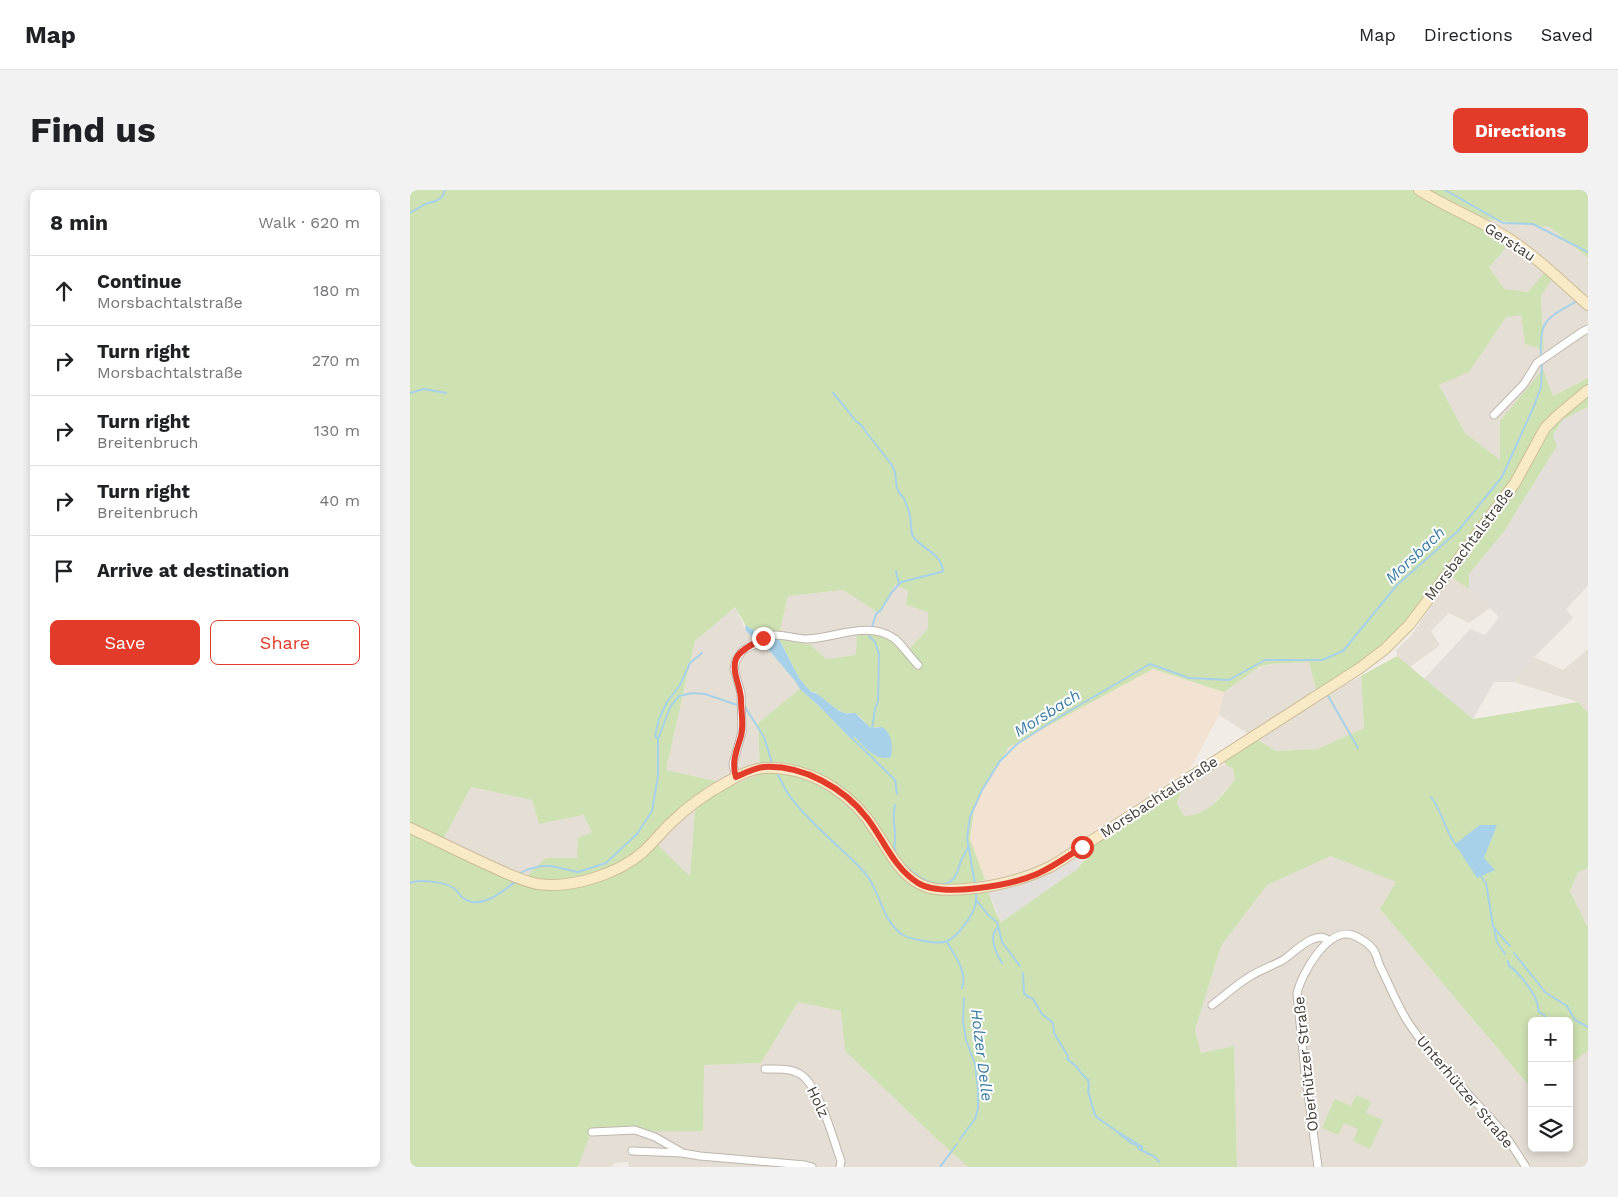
<!DOCTYPE html>
<html lang="en">
<head>
<meta charset="utf-8">
<style>
  :root { --surface:#fff; --page:#f2f2f2; --text:#202124; --muted:#757577; --line:#e0e0e0; --accent:#e33b29 }
  body { margin:0; font-family:"Work Sans",sans-serif; background:var(--page); color:var(--text) }
  .controls { position:absolute; right:15px; bottom:15px; display:grid; overflow:hidden; border-radius:8px; box-shadow:0 2px 8px #0003 }
  .controls button { width:45px; height:45px; display:grid; place-items:center; padding:0; border:0; border-bottom:1px solid var(--line); background:var(--surface); color:var(--text); font:25px sans-serif }
  .stop { position:absolute; width:15px; height:15px; margin:-11px; border:4px solid #e33b29; border-radius:50%; background:#fff }
  .stop.end { background:#e33b29; border-color:#fff; box-shadow:0 1px 5px #0008 }
  .list { margin:0; padding:0; list-style:none }
  h2 { display:flex; justify-content:space-between; align-items:center; height:65px; margin:0; padding:0 20px; font-size:21px }
  h2 small { font-size:16px; font-weight:400; color:var(--muted) }
  .list li { display:grid; grid-template-columns:32px 1fr auto; gap:15px; align-items:center; box-sizing:border-box; height:70px; padding:0 20px; border-top:1px solid var(--line) }
  .list b { display:block; font-size:19px; white-space:nowrap }
  .list p { margin:0; font-size:16px; white-space:nowrap; color:var(--muted) }
  .list em { font-size:16px; font-style:normal; color:var(--muted) }
  .actions { display:flex; gap:10px; padding:15px 20px }
  .actions a { flex:1; padding:11px 0; border:1px solid var(--accent); border-radius:8px; text-align:center; font-size:18px; color:var(--accent) }
  .actions .main { background:var(--accent); color:#fff }
  .icon { flex:none; width:28px; height:28px; fill:none; stroke:currentColor; stroke-width:2; stroke-linecap:round; stroke-linejoin:round }
  .map { position:relative; flex:none; width:1178px; height:977px; overflow:hidden; border-radius:8px }
  header { display:flex; align-items:center; gap:30px; box-sizing:border-box; height:70px; padding:0 25px; background:var(--surface); border-bottom:1px solid var(--line) }
  header strong { font-size:24px }
  nav { display:flex; gap:28px; margin-inline-start:auto; font-size:18px }
  .intro { display:flex; align-items:center; justify-content:space-between; box-sizing:border-box; height:120px; padding:0 30px }
  h1 { margin:0; font-size:35px }
  .button { padding:12px 22px; border-radius:8px; background:var(--accent); color:#fff; font-size:18px; font-weight:700 }
  main { display:flex; gap:30px; padding:0 30px }
  aside { flex:1; background:var(--surface); border-radius:8px; box-shadow:0 2px 8px #0003 }
  .map>svg:first-child { display:block }
  .residential { fill:#e4ded4 }
  .commercial { fill:#f1e2d2 }
  .industrial { fill:#e3deda }
  .green { fill:#cee1b2; fill-rule:evenodd }
  .parking { fill:#e2dfdd }
  .water { fill:#a7d1e8 }
  .lines { fill:none; stroke-linecap:round; stroke-linejoin:round }
  .stream { stroke:#a7d1e8; stroke-width:2 }
  .minor-casing { stroke:#beb6ac; stroke-width:9 }
  .secondary-casing { stroke:#ccbc99; stroke-width:12 }
  .minor { stroke:#fff; stroke-width:7 }
  .secondary { stroke:#f9eac7; stroke-width:10 }
  .route { stroke:#e33b29; stroke-width:6 }
  .labels { text-anchor:middle; dominant-baseline:central; stroke-width:4; stroke-linejoin:round; paint-order:stroke }
  .street-label { font-size:15px; fill:#423c35; stroke:#fff }
  .water-label { font-size:16px; font-style:italic; fill:#3a7ca2; stroke:#fff }
</style>
</head>
<body>
<header>
<strong>Map</strong>
<nav><a>Map</a><a>Directions</a><a>Saved</a></nav>
</header>
<div class="intro"><h1>Find us</h1><a class="button">Directions</a></div>
<main>
<aside>
<h2>8 min<small>Walk · 620 m</small></h2>
<ul class="list">
<li><svg class="icon" aria-label="ahead" viewBox="0 0 24 24"><path d="M12 20V5M6 11l6-6 6 6"/></svg><div><b>Continue</b><p>Morsbachtalstraße</p></div><em>180 m</em></li>
<li><svg class="icon" aria-label="right" viewBox="0 0 24 24"><path d="M7 20v-9h11M14 6l5 5-5 5"/></svg><div><b>Turn right</b><p>Morsbachtalstraße</p></div><em>270 m</em></li>
<li><svg class="icon" aria-label="right" viewBox="0 0 24 24"><path d="M7 20v-9h11M14 6l5 5-5 5"/></svg><div><b>Turn right</b><p>Breitenbruch</p></div><em>130 m</em></li>
<li><svg class="icon" aria-label="right" viewBox="0 0 24 24"><path d="M7 20v-9h11M14 6l5 5-5 5"/></svg><div><b>Turn right</b><p>Breitenbruch</p></div><em>40 m</em></li>
<li><svg class="icon" aria-label="arrive" viewBox="0 0 24 24"><path d="M6 21V4h12l-3 4 3 4H6"/></svg><div><b>Arrive at destination</b></div></li>
</ul>
<div class="actions"><a class="main">Save</a><a>Share</a></div>
</aside>
<div class="map">
<svg width="1178" height="977" viewBox="0 0 1178 977">
  <rect width="100%" height="100%" fill="#f1ece5"/>
  <g class="residential">
    <polygon points="1074,29 1140,37 1178,68 1178,188 1143,206 1133,180 1091,271 1055,243 1029,195 1059,181 1096,127 1111,124 1115,154 1134,160 1131,106 1136,82 1119,102 1094,100 1079,77"/>
    <polygon points="1042,386 1059,399 1080,418 1059,433 1039,423 1021,441 1030,455 1000,477 987,466 986,460 1000,447"/>
    <polygon points="485,394 498,401 496,415 518,422 519,438 494,465 481,449 446,465 416,469 401,455 368,449 378,406 433,400 469,423"/>
    <polygon points="325,417 336,441 346,451 359,460 391,498 348,533 350,584 324,595 256,580 285,451"/>
    <polygon points="1178,459 1178,523 1168,512 1104,492 1124,467 1153,480"/>
    <polygon points="899,472 909,509 951,486 954,538 908,559 866,561 809,525 814,502 844,480 860,474"/>
    <polygon points="816,575 823,579 825,590 798,619 784,626 774,626 767,613 772,598 804,577"/>
    <polygon points="61,597 122,610 129,634 173,625 182,642 167,668 136,668 110,692 29,657"/>
    <polygon points="285,618 280,686 246,653"/>
    <polygon points="921,666 987,692 970,719 1122,899 1122,958 1159,958 1159,875 1178,861 1178,977 827,977 824,856 791,863 785,840 811,756 857,695"/>
    <polygon points="1178,678 1178,738 1160,701 1168,682"/>
    <polygon points="388,812 432,821 435,861 529,951 558,977 219,977 218,972 204,973 202,977 168,977 180,942 294,875 351,873"/>
  </g>
  <polygon class="commercial" points="743,479 814,502 809,525 780,579 678,645 674,671 667,679 644,696 578,701 560,649 565,612 599,557"/>
  <polygon class="industrial" points="1178,217 1178,396 1156,419 1163,428 1124,467 1104,492 1084,492 1063,529 1014,489 1060,439 1075,445 1089,427 1059,399 1059,384 1093,343 1147,256 1143,246 1152,230"/>
  <g class="green">
    <path d="M 0,0 L 1178,0 L 1178,68 L 1140,37 L 1075,29 L 1100,53 L 1079,77 L 1094,99 L 1118,102 L 1136,81 L 1143,87 L 1131,106 L 1134,160 L 1115,154 L 1111,125 L 1096,127 L 1059,182 L 1029,195 L 1055,243 L 1090,270 L 1090,231 L 1133,179 L 1143,206 L 1178,188 L 1178,195 L 1139,228 L 1107,284 L 988,441 L 967,462 L 907,502 L 899,472 L 860,474 L 849,477 L 814,502 L 743,479 L 599,557 L 565,612 L 560,649 L 575,690 L 558,693 L 538,695 L 541,706 L 552,703 L 578,701 L 586,723 L 591,732 L 667,679 L 674,671 L 682,665 L 684,654 L 772,598 L 767,613 L 774,626 C 797,627 811,606 825,590 L 823,579 L 816,575 L 813,571 L 848,550 L 866,561 L 908,559 L 954,538 L 951,486 L 987,466 L 1063,529 L 1168,512 L 1178,523 L 1178,678 L 1168,682 L 1160,701 L 1178,738 L 1178,861 L 1159,875 L 1159,831 L 1122,831 L 1122,899 L 970,719 L 986,692 L 921,666 L 857,695 L 811,756 L 785,840 L 791,863 L 824,856 L 827,977 L 558,977 L 529,951 L 435,861 L 431,821 L 388,812 L 351,873 L 294,875 L 293,941 L 181,942 L 168,977 L 0,977 ZM 485,394 L 498,401 L 496,415 L 518,422 L 518,439 L 494,465 L 481,449 L 460,443 L 447,445 L 446,465 L 416,469 L 401,455 L 368,449 L 378,406 L 433,400 L 469,423 ZM 325,417 L 336,436 L 358,449 L 370,451 L 389,488 L 401,502 L 405,502 L 421,516 L 434,523 L 441,523 L 449,526 L 461,538 L 469,537 L 476,540 L 481,551 L 481,567 C 467,571 454,556 445,547 L 441,549 L 409,516 L 391,499 L 391,498 L 348,533 L 350,584 L 324,595 L 256,580 L 285,451 ZM 61,597 L 122,610 L 129,634 L 173,625 L 182,642 L 168,648 L 167,668 L 136,668 L 110,692 L 29,657 ZM 284,618 L 285,619 L 280,686 L 246,653 Z"/>
    <polygon points="1178,204 1178,217 1152,230 1143,246 1147,256 1093,343 1059,384 1059,399 1042,387 1130,253 1155,225"/>
    <polygon points="946,905 961,912 956,923 973,930 960,959 943,951 948,939 934,933 928,945 912,938 925,909 941,916"/>
  </g>
  <polygon class="parking" points="671,665 677,665 667,679 591,732 578,701 602,697 619,692 644,680"/>
  <g class="water">
    <path d="M 335,436 L 337,436 L 358,449 L 368,449 L 370,451 L 389,488 L 401,502 C 410,502 422,519 434,523 C 437,524 441,523 445,523 L 461,538 L 472,537 C 482,543 483,556 481,567 C 467,572 454,557 445,547 L 441,549 L 409,516 L 390,499 L 385,491 L 359,460 L 346,451 L 336,441 Z"/>
    <polygon points="1070,635 1087,635 1074,668 1085,680 1067,688 1045,654"/>
  </g>
  <g class="lines">
    <g class="stream">
      <polyline points="1035,0 1093,33 1123,34 1178,62"/>
      <polyline points="0,23 15,14 26,11 32,7 35,0"/>
      <path d="M 1131,168 C 1129,129 1136,129 1167,111"/>
      <polyline points="0,203 14,199 36,203"/>
      <path d="M 423,203 C 431,212 438,221 445,230 C 448,234 447,231 451,235 C 454,238 456,243 460,247 C 467,256 474,265 481,274 C 490,285 481,298 494,308 C 496,314 499,320 500,326 C 502,335 499,342 505,349 C 514,359 532,365 533,381 L 531,382 L 491,392 L 481,403 L 471,420 L 466,424 L 462,437"/>
      <polyline points="486,381 489,394"/>
      <polyline points="459,446 465,452 469,464 468,511 465,519 462,539"/>
      <polyline points="917,504 948,558"/>
      <polyline points="335,517 354,547 362,573"/>
      <polyline points="247,548 245,546 249,529 257,512 270,495 280,473 292,463"/>
      <polyline points="442,548 481,586 485,590 487,604"/>
      <path d="M 366,582 C 371,589 374,598 379,605 C 387,617 407,637 418,647 C 431,660 447,672 458,687 C 471,706 473,732 493,745 C 500,749 525,754 534,752 C 540,751 545,746 549,742 C 559,729 568,719 566,702"/>
      <path d="M 1021,607 C 1033,622 1035,643 1048,658"/>
      <path d="M 485,615 C 482,627 485,635 485,646 C 486,651 483,656 485,661 C 490,677 525,703 541,691 C 548,686 548,678 551,671 C 553,666 556,662 558,657"/>
      <polyline points="109,684 116,680 131,676 141,676 168,682 196,673 227,644 242,621 248,586 248,549 260,517 269,506 282,503 295,504 330,516"/>
      <polyline points="1070,685 1076,693 1083,736 1089,744 1100,756"/>
      <path d="M 0,693 C 10,689 38,692 45,699 C 48,702 50,706 53,708 C 71,721 93,701 106,691"/>
      <polyline points="565,694 557,648 560,627 572,600 590,571 607,554 649,527 740,474 779,488 819,490 855,470 912,470 933,461 987,395 1048,341 1092,287 1124,216 1131,197 1132,173"/>
      <polyline points="567,711 579,726 587,732 592,752 610,776"/>
      <path d="M 588,737 C 578,746 586,763 592,773"/>
      <polyline points="1084,739 1087,752 1095,764"/>
      <path d="M 537,752 C 544,765 558,782 552,798"/>
      <polyline points="1104,763 1135,802 1157,816 1165,830 1178,837"/>
      <path d="M 1098,771 L 1099,776 C 1107,780 1123,801 1126,810 C 1128,814 1128,818 1129,822 L 1134,825 L 1137,831"/>
      <polyline points="613,783 614,803 617,806 623,809 632,824 643,833 644,843 658,866 657,869 666,876 671,883 678,890 679,895 678,901 685,925 688,928 705,940 721,953 727,955 729,959 745,967 749,972"/>
      <polyline points="708,942 731,956 732,957 732,960"/>
      <polyline points="550,949 565,929 568,919 568,899 565,874 556,850 553,831 554,808"/>
      <polyline points="530,977 547,954"/>
    </g>
    <defs>
      <g id="minor">
        <polyline points="1084,225 1114,194 1127,173 1172,142 1178,139"/>
        <path d="M 326,587 L 323,574 L 332,542 L 331,503 L 324,479 L 326,470 L 333,460 L 344,455 L 357,446 L 362,445 C 374,444 385,449 397,449 C 426,448 458,430 485,449 C 493,456 500,467 508,475"/>
        <path d="M 802,815 C 814,806 826,795 839,787 C 850,780 862,776 873,770 C 884,763 906,738 919,751"/>
        <path d="M 355,879 C 367,879 380,878 390,884 C 409,895 423,949 431,971 L 430,977"/>
        <polyline points="182,942 225,940 245,947 271,962"/>
        <polyline points="222,961 272,963 290,966 395,975 402,977"/>
        <path d="M 908,977 L 895,882 L 887,804 C 891,784 919,734 945,746 C 951,749 957,752 961,757 C 966,761 967,768 969,774 C 978,792 986,812 996,829 C 1022,870 1058,902 1090,939 C 1100,951 1107,964 1116,977"/>
      </g>
      <g id="secondary">
        <path d="M 1009,0 C 1038,18 1069,30 1098,48 C 1127,67 1152,92 1178,115"/>
        <path d="M 0,638 C 26,650 52,663 78,675 C 94,682 111,691 128,694 C 161,699 208,684 233,662 C 243,653 252,641 262,632 C 278,616 297,603 317,592 C 333,583 347,576 366,578 C 407,581 444,606 465,640 C 479,660 491,689 517,697 C 532,702 551,699 566,698 C 593,695 617,688 642,676 L 950,478 L 975,459 L 1000,434 L 1105,293 L 1135,238 L 1148,225 L 1178,200"/>
      </g>
    </defs>
    <use href="#minor" class="minor-casing"/>
    <use href="#secondary" class="secondary-casing"/>
    <use href="#minor" class="minor"/>
    <use href="#secondary" class="secondary"/>
  </g>
  <g class="lines">
    <path class="route" d="M 353,448 C 345,454 330,459 326,469 C 321,482 331,496 331,510 C 331,521 334,535 331,546 C 327,560 321,572 326,587 C 335,583 344,578 354,577 C 393,575 434,598 457,628 C 474,650 483,677 508,693 C 532,708 601,695 627,684 C 643,677 658,666 672,657"/>
  </g>
  <g class="labels">
    <g class="street-label">
      <text transform="translate(1100 52) rotate(33)">Gerstau</text>
      <text transform="translate(1059 354) rotate(-53)">Morsbachtalstraße</text>
      <text transform="translate(749 607) rotate(-33)">Morsbachtalstraße</text>
      <text transform="translate(896 874) rotate(-96)">Oberhützer Straße</text>
      <text transform="translate(1055 902) rotate(50)">Unterhützer Straße</text>
      <text transform="translate(408 912) rotate(64)">Holz</text>
    </g>
    <g class="water-label">
      <text transform="translate(1005 365) rotate(-43)">Morsbach</text>
      <text transform="translate(637 523) rotate(-32)">Morsbach</text>
      <text transform="translate(572 865) rotate(83)">Holzer Delle</text>
    </g>
  </g>
</svg>
<div class="controls">
<button>+</button>
<button>−</button>
<button><svg class="icon" aria-label="layers" viewBox="0 0 24 24"><path d="M12 4l9 5-9 5-9-5zM3 14l9 5 9-5"/></svg></button>
</div>
<div class="stop" style="left:672px;top:657px"></div>
<div class="stop end" style="left:353px;top:448px"></div>
</div>
</main>
</body>
</html>
